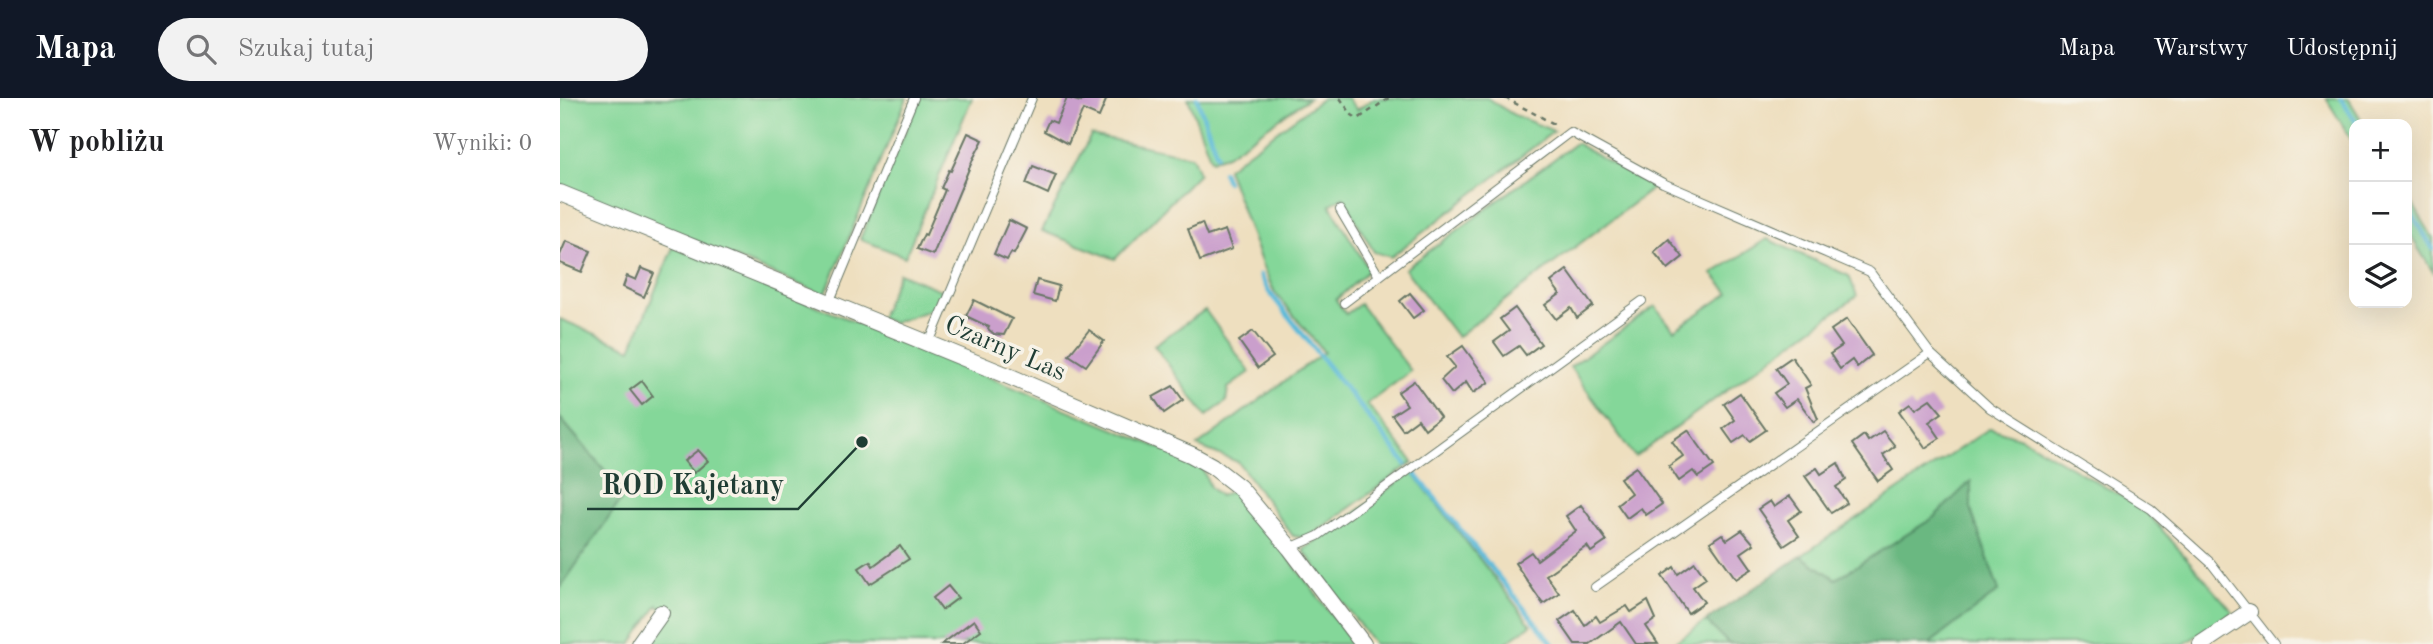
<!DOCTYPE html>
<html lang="pl">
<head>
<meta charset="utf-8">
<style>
  :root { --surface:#fff; --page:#f2f2f2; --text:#202124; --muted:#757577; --line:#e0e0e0; --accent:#111827 }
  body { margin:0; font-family:"Old Standard TT",serif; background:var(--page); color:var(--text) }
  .controls { position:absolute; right:21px; top:21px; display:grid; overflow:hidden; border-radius:14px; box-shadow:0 7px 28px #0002 }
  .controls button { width:63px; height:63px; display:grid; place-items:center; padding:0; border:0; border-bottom:2px solid var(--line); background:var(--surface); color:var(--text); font:35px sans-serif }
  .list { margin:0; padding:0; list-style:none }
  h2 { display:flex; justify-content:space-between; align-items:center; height:91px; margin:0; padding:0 28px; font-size:30px }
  h2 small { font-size:23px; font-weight:400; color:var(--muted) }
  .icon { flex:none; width:38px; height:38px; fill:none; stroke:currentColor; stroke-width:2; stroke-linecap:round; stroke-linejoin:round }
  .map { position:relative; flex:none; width:1873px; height:546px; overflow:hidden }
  header { display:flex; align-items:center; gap:42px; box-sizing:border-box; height:98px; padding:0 35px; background:var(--accent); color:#fff }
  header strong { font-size:33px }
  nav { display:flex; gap:38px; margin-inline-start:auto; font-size:24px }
  .search { width:490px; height:63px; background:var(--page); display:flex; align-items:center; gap:18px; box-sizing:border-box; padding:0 24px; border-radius:38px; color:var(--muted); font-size:26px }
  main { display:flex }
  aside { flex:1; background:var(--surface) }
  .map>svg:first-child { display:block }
  .green { fill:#84d799; stroke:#528a66; stroke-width:2 }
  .forest { fill:#6bb881; stroke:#457a5a; stroke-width:2 }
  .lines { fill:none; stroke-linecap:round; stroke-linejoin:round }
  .stream { stroke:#5abad9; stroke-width:4.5 }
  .building { fill:#ca9fcc }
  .service-casing { stroke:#677665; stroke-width:10 }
  .minor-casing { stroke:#677665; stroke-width:18 }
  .path { stroke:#677665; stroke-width:2.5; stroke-dasharray:5 5; stroke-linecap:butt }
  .service { stroke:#fff; stroke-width:8 }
  .minor { stroke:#fff; stroke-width:16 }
  .labels { text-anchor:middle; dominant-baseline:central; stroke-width:7; stroke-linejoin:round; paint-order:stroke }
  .street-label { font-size:26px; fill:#1f3d34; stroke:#f7f3e8 }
  .leader { fill:none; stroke:#1f3d34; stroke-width:2.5 }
  .callout-dot { fill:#1f3d34; stroke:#f7f3e8; stroke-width:2.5 }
  .callout-label { font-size:28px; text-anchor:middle; font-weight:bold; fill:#1f3d34; stroke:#f7f3e8; stroke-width:7; stroke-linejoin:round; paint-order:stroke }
</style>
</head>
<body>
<header>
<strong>Mapa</strong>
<div class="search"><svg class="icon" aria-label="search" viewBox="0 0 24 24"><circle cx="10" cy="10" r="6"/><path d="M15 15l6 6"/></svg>Szukaj tutaj</div>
<nav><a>Mapa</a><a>Warstwy</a><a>Udostępnij</a></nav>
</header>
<main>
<aside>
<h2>W pobliżu<small>Wyniki: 0</small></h2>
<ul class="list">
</ul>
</aside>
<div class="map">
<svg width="1873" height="546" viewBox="0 0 1873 546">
  <rect width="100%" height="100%" fill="#f7f3e8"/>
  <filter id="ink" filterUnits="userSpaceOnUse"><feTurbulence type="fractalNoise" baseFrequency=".0143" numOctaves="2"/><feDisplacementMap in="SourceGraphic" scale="14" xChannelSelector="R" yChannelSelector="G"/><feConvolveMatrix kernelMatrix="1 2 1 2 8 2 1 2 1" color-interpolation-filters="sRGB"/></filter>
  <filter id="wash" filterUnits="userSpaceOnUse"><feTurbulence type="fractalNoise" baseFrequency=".00686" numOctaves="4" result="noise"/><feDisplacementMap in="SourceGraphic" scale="28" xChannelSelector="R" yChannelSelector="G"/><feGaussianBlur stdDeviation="1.57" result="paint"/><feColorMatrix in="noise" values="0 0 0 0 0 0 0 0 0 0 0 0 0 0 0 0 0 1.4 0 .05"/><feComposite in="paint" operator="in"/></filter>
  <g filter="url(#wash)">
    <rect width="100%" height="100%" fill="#eedfbf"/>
    <g class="green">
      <polygon points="0,0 347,0 265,197 0,87"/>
      <polygon points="359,0 412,0 345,159 300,141"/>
      <polygon points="628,0 749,0 667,57 651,62"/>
      <polygon points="763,0 787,0 797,12 814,0 927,0 954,17 994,33 831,159 814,154 783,99 770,107 809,172 776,202 786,216 800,206 851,273 807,306 853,364 748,440 733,438 678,364 637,348 764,254 715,195 704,172 667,70"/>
      <polygon points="1766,0 1788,0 1804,26 1794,26 1794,46"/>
      <polygon points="531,37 632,58 639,75 555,161 482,133"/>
      <polygon points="1016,45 1093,90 897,239 845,171"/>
      <polygon points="1847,96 1873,140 1873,174 1847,132"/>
      <polygon points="1207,141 1289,178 1297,198 1075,359 1010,269 1095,208 1114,232 1169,195 1152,176"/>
      <polygon points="113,149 641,367 650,389 660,398 676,391 794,546 87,546 107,517 98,507 71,546 0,546 0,490 65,396 0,320 0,221 71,251"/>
      <polygon points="339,175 383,193 376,210 333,225 320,220"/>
      <polygon points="645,212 690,274 668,290 666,304 646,318 594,247"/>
      <polygon points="1430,330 1461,340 1585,412 1673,514 1624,546 1369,546 1439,493 1411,412 1411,384 1373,420 1276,481 1241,458"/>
      <polygon points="852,374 971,527 944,546 814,546 743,452"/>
      <polygon points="1146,523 1169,546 1112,546"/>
    </g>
    <g class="forest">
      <polygon points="0,320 65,396 0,490"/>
      <polygon points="1411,383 1411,413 1439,493 1369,546 1169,546 1146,523 1241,458 1276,481 1373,420"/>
    </g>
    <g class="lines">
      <g class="stream">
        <polyline points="637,0 657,57"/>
        <polyline points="1781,0 1797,26"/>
        <polyline points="663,74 667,84"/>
        <polyline points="1847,108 1873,151"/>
        <polyline points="700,177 709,194 846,366"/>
        <polyline points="854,374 993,546"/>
      </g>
    </g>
    <g id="blocks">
      <g class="building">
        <polygon points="507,0 521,4 523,0 547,0 539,19 523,12 508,46 484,33 489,22 496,25"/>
        <polygon points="408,35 423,42 413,61 373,157 357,151 364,136 366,137 385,92 381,90 389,72 391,73"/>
        <polygon points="473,68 496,77 488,96 466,86"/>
        <polygon points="449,122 467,131 454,156 451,155 447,162 434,156"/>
        <polygon points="642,125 647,138 665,132 672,151 640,163 628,131"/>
        <polygon points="1109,141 1123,159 1108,171 1094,154"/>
        <polygon points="6,143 31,153 22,174 0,165 0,157"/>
        <polygon points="81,170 94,175 84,199 63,189 67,178 76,182"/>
        <polygon points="1007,172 1033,208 1017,220 1011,210 996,221 985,207 1000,196 991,184"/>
        <polygon points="477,182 499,188 495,203 473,197"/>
        <polygon points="850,195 864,212 853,220 840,203"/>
        <polygon points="414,202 452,221 444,237 434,236 428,231 429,229 406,218"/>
        <polygon points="955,210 981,246 966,257 959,248 944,258 934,244 949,233 940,221"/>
        <polygon points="1287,221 1312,257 1297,269 1292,262 1280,271 1270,256 1282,248 1271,232"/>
        <polygon points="529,232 544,243 526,268 509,257"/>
        <polygon points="693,233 713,259 698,270 679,243"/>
        <polygon points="903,248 929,284 913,295 906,284 892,296 881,282 895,269 887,259"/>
        <polygon points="1232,259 1251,287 1245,290 1258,321 1254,324 1237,301 1225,309 1214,295 1227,286 1216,270"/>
        <polygon points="82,283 93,298 82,307 70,292"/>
        <polygon points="854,283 880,319 865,331 858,321 843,332 832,317 847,307 838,294"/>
        <polygon points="613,288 623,302 604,315 593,299"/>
        <polygon points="1180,295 1206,332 1190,343 1185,337 1173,345 1163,331 1175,322 1164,306"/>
        <polygon points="1370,301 1382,315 1369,324 1380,340 1365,350 1339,313 1350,305 1355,311"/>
        <polygon points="1128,332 1154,368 1138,379 1133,373 1119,383 1109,368 1123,358 1112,343"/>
        <polygon points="1323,333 1335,348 1323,357 1333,372 1318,383 1292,346 1304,337 1308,343"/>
        <polygon points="138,352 148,363 134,375 124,363"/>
        <polygon points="1278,365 1286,382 1276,389 1287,405 1271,415 1245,378 1257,370 1261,376"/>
        <polygon points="1076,369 1102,406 1086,417 1081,410 1067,420 1057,406 1071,395 1060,380"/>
        <polygon points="1230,398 1241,413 1228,422 1239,438 1224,448 1198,411 1210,403 1214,409"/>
        <polygon points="1021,407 1047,443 1031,454 1027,448 986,477 999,495 983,506 955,465 971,454 977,462 1016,433 1006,418"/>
        <polygon points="1182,432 1194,446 1181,455 1192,471 1176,481 1150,444 1162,436 1167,442"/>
        <polygon points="340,448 349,461 310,486 299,470 310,463 313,468"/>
        <polygon points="1135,464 1146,480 1133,489 1144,504 1128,515 1102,478 1114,469 1118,476"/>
        <polygon points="388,488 398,500 382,512 373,500"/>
        <polygon points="1088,503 1096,521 1086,528 1098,546 1076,546 1061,524 1030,546 1015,546 999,523 1015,512 1025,527 1036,518 1040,524 1067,508 1071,514"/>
        <polygon points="414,522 421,532 402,546 382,546"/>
      </g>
    </g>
  </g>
  <g filter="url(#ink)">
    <use href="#blocks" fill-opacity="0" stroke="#677665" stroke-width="2"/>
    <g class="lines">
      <defs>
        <g id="service">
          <polyline points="780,112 819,178"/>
          <polyline points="269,205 354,0"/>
          <polyline points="784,205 1010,34 1103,85 1310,174 1370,255 1430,310 1591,411 1651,465 1714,546"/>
          <polyline points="369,245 472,0"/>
          <polyline points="730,450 758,438 1082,203"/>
          <polyline points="1035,489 1370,255"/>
        </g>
        <g id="minor">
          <polyline points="0,95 453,280 632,357 652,368 679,389 730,450 803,546"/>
          <polyline points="79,546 101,515"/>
          <polyline points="1641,546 1689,514"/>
        </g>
      </defs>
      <use href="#service" class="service-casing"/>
      <use href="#minor" class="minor-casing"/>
      <g class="path">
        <polyline points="780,0 792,17 798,21 829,0"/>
        <polyline points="945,0 998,28"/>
      </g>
      <use href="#service" class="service"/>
      <use href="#minor" class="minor"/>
    </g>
  </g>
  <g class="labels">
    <g class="street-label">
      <text transform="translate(445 251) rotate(23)">Czarny Las</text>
    </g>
  </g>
  <path class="leader" d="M302 344L238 411H27"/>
  <circle class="callout-dot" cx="302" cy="344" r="7"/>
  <g class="callout-label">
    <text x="133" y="396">ROD Kajetany</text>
  </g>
</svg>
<div class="controls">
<button>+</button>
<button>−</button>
<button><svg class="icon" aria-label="layers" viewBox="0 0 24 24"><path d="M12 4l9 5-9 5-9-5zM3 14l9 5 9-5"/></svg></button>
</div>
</div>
</main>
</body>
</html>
